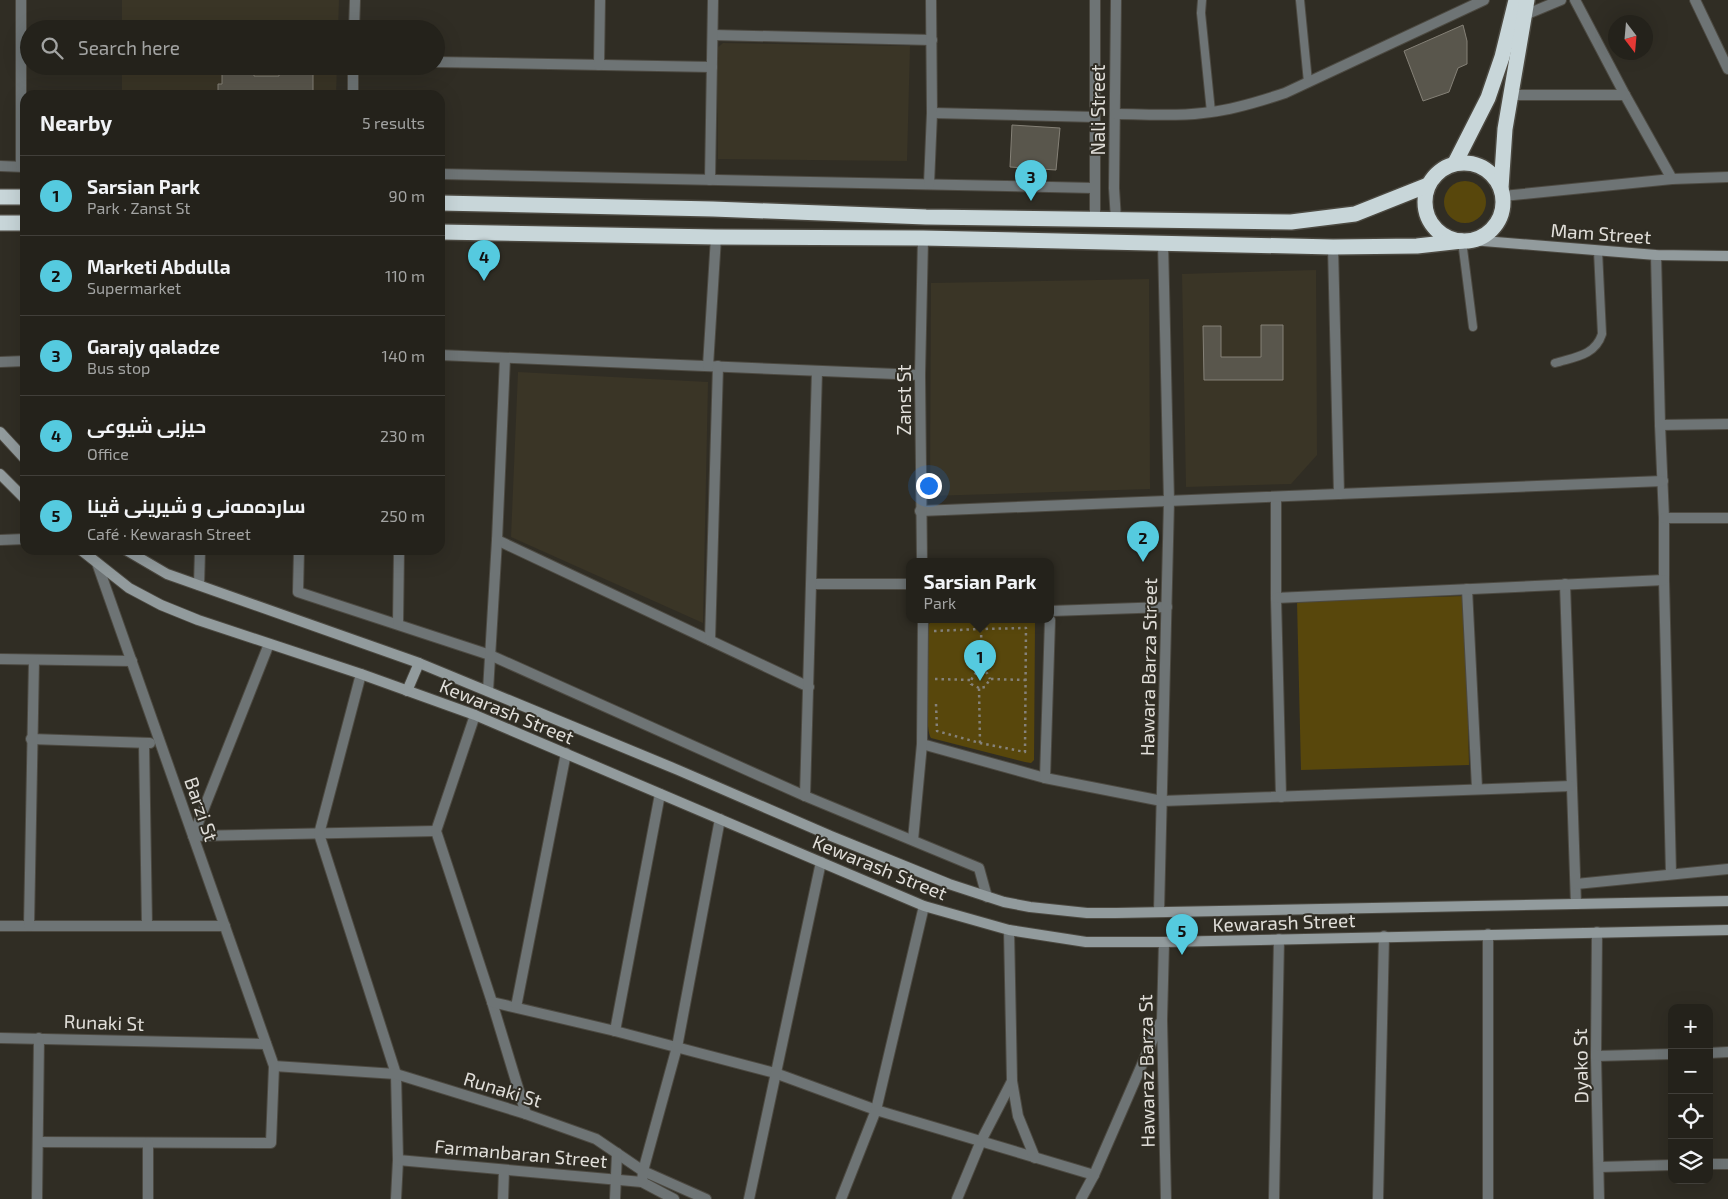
<!DOCTYPE html>
<html lang="en">
<head>
<meta charset="utf-8">
<style>
  :root { --surface:#24221b; --page:#2c2a24; --text:#f1f3f6; --muted:#a3a4a3; --line:#413f3a; --accent:#55cadf }
  body { margin:0; font-family:"Exo 2",Cairo,sans-serif; background:var(--page); color:var(--text) }
  .controls { position:absolute; right:15px; bottom:15px; display:grid; overflow:hidden; border-radius:10px; box-shadow:0 5px 20px #0002 }
  .controls button { width:45px; height:45px; display:grid; place-items:center; padding:0; border:0; border-bottom:1px solid var(--line); background:var(--surface); color:var(--text); font:25px sans-serif }
  .compass { position:absolute; left:1608px; top:15px; width:45px; height:45px; border-radius:50%; background:var(--surface); box-shadow:0 5px 20px #0002; rotate:164deg }
  .you { position:absolute; left:928px; top:485px; width:18px; height:18px; margin:-12px; border:4px solid #fff; border-radius:50%; background:#1a73e8; box-shadow:0 0 0 8px #1a73e833 }
  .badge { display:grid; place-items:center; width:32px; height:32px; border-radius:50%; background:var(--accent); color:#111; font-size:16px; font-weight:700 }
  .pin { position:absolute; translate:-50% -41px; filter:drop-shadow(0 1px 2px #0008) }
  .pin::after { content:''; position:absolute; top:26px; width:18px; height:15px; background:inherit; clip-path:polygon(0 0,100% 0,50% 100%) }
  .popup { position:absolute; left:906px; top:558px; width:148px; height:65px; box-sizing:border-box; display:grid; place-content:center; border-radius:10px; background:var(--surface); filter:drop-shadow(0 1px 4px #0005); font-size:16px; white-space:nowrap; color:var(--muted) }
  .popup b { font-size:19px; color:var(--text) }
  .popup::after { content:''; position:absolute; left:50%; top:100%; margin-left:-10px; border:10px solid transparent; border-top-color:var(--surface) }
  .list { margin:0; padding:0; list-style:none }
  h2 { display:flex; justify-content:space-between; align-items:center; height:65px; margin:0; padding:0 20px; font-size:21px }
  h2 small { font-size:16px; font-weight:400; color:var(--muted) }
  .list li { display:grid; grid-template-columns:32px 1fr auto; gap:15px; align-items:center; box-sizing:border-box; height:80px; padding:0 20px; border-top:1px solid var(--line) }
  .list b { display:block; font-size:19px; white-space:nowrap }
  .list p { margin:0; font-size:16px; white-space:nowrap; color:var(--muted) }
  .list em { font-size:16px; font-style:normal; color:var(--muted) }
  .icon { flex:none; width:28px; height:28px; fill:none; stroke:currentColor; stroke-width:2; stroke-linecap:round; stroke-linejoin:round }
  .map { position:relative; flex:none; width:1728px; height:1199px; overflow:hidden }
  .search { position:absolute; background:var(--surface); box-shadow:0 5px 20px #0002; left:20px; top:20px; width:425px; height:55px; display:flex; align-items:center; gap:12px; box-sizing:border-box; padding:0 18px; border-radius:28px; color:var(--muted); font-size:19px }
  .panel { position:absolute; background:var(--surface); box-shadow:0 5px 20px #0002; left:20px; top:90px; width:425px; height:465px; border-radius:15px }
  .map>svg:first-child { display:block }
  .built { fill:#3a3526 }
  .green { fill:#58470c }
  .building { fill:#59564c; stroke:#858177 }
  .lines { fill:none; stroke-linecap:round; stroke-linejoin:round }
  .lane-casing { stroke:#4c4941; stroke-width:10 }
  .street-casing { stroke:#4c4941; stroke-width:12 }
  .secondary-casing { stroke:#4c4941; stroke-width:12 }
  .highway-casing { stroke:#4c4941; stroke-width:18 }
  .path { stroke:#85827b; stroke-width:2.5; stroke-dasharray:2.5 4; stroke-linecap:butt }
  .lane { stroke:#6e7475; stroke-width:8 }
  .street { stroke:#6e7475; stroke-width:10 }
  .secondary { stroke:#929b9d; stroke-width:10 }
  .highway { stroke:#c8d6d9; stroke-width:15 }
  .labels { text-anchor:middle; dominant-baseline:central; stroke-width:4; stroke-linejoin:round; paint-order:stroke }
  .street-label { font-size:19px; fill:#e1dfda; stroke:#302d24 }
</style>
</head>
<body>
<div class="map">
<svg width="1728" height="1199" viewBox="0 0 1728 1199">
  <rect width="100%" height="100%" fill="#302d24"/>
  <g class="built">
    <polygon points="122,0 339,0 338,29 122,29"/>
    <polygon points="723,43 910,46 907,161 718,159 717,48"/>
    <polygon points="122,66 337,66 336,95 122,95"/>
    <polygon points="1316,270 1317,455 1291,484 1186,487 1182,274"/>
    <polygon points="1149,279 1150,489 930,496 931,283"/>
    <polygon points="518,372 708,382 703,623 511,537"/>
  </g>
  <g class="green">
    <circle cx="1465" cy="202" r="21"/>
    <polygon points="1465,596 1469,765 1301,770 1297,601"/>
    <path d="M 1030,620 L 1035,622 L 1034,760 L 1031,763 L 1025,762 L 931,738 C 924,728 927,643 927,626 L 930,623 L 936,622 Z"/>
  </g>
  <g class="building">
    <polygon points="1463,25 1467,41 1467,64 1458,68 1449,92 1423,101 1404,51"/>
    <polygon points="222,66 254,66 254,76 279,76 279,66 313,66 313,95 218,95 218,84 222,84"/>
    <polygon points="1012,125 1060,128 1056,170 1010,167"/>
    <polygon points="1261,325 1283,325 1283,380 1204,380 1203,326 1221,326 1221,357 1261,357"/>
  </g>
  <g class="lines">
    <defs>
      <g id="lane">
        <polyline points="1202,0 1201,13 1211,112"/>
        <polyline points="1300,0 1308,82"/>
        <polyline points="1462,241 1473,327"/>
        <path d="M 1555,363 C 1574,357 1595,356 1602,334 L 1598,251"/>
      </g>
      <g id="street">
        <polyline points="1116,0 1114,188 1116,220"/>
        <polyline points="1575,0 1625,95 1672,179"/>
        <polyline points="1695,0 1728,69"/>
        <polyline points="1525,15 1561,0"/>
        <polyline points="354,29 355,0"/>
        <polyline points="713,35 932,40"/>
        <polyline points="436,62 712,67"/>
        <polyline points="599,65 600,0"/>
        <polyline points="353,95 353,66"/>
        <polyline points="1511,95 1625,95"/>
        <polyline points="932,113 1095,117"/>
        <path d="M 1115,114 C 1147,114 1179,117 1211,112 C 1236,109 1261,101 1285,93 L 1484,0"/>
        <polyline points="0,166 25,167"/>
        <polyline points="21,166 21,0"/>
        <polyline points="440,174 1094,188"/>
        <polyline points="710,180 713,0"/>
        <polyline points="929,184 932,113 931,0"/>
        <polyline points="1503,196 1672,179 1728,177"/>
        <polyline points="1095,220 1095,0"/>
        <polyline points="1333,247 1339,494"/>
        <polyline points="1656,255 1660,425 1664,518 1664,580 1671,874"/>
        <polyline points="440,355 920,375"/>
        <polyline points="0,362 25,361"/>
        <polyline points="708,366 716,237"/>
        <polyline points="1660,425 1728,424"/>
        <polyline points="1276,497 1276,598 1281,797"/>
        <polyline points="920,511 1663,481"/>
        <polyline points="1664,518 1728,518"/>
        <polyline points="0,540 25,539"/>
        <polyline points="497,540 809,687"/>
        <polyline points="299,550 298,592 490,655 805,796 979,868 987,897"/>
        <polyline points="922,562 920,375 923,238"/>
        <polyline points="812,584 910,584"/>
        <polyline points="1565,584 1576,904"/>
        <polyline points="199,585 200,550"/>
        <polyline points="1467,589 1477,788"/>
        <polyline points="1276,598 1664,580"/>
        <polyline points="1050,611 1167,607"/>
        <polyline points="398,624 399,550"/>
        <polyline points="710,640 718,366"/>
        <polyline points="269,644 193,836 436,831"/>
        <polyline points="0,659 132,661"/>
        <polyline points="361,674 319,834 396,1074 398,1160 396,1199"/>
        <polyline points="488,691 497,540 505,358"/>
        <polyline points="475,715 436,831 492,1002 526,1114"/>
        <polyline points="31,739 150,743"/>
        <polyline points="144,743 147,926"/>
        <polyline points="922,744 1045,778 1162,801 1571,786"/>
        <polyline points="1045,778 1050,620"/>
        <polyline points="805,796 817,371"/>
        <polyline points="913,840 922,744 923,620"/>
        <polyline points="1576,884 1728,869"/>
        <polyline points="1159,911 1169,501 1163,243"/>
        <polyline points="0,926 225,926"/>
        <polyline points="29,926 34,660"/>
        <polyline points="1597,932 1596,1056 1599,1199"/>
        <polyline points="1488,934 1488,1199"/>
        <polyline points="1164,942 1162,1020 1166,1199"/>
        <polyline points="492,1002 615,1031 775,1073 876,1110 1094,1175"/>
        <polyline points="516,1007 566,753"/>
        <polyline points="615,1031 660,794"/>
        <polyline points="0,1038 266,1044"/>
        <polyline points="1709,1053 1728,1052"/>
        <polyline points="1596,1056 1672,1054"/>
        <polyline points="274,1066 396,1074 526,1114 596,1139 643,1171 706,1199"/>
        <polyline points="1012,1081 1018,1116 1035,1158"/>
        <polyline points="38,1142 271,1143 274,1066 97,563"/>
        <polyline points="148,1143 148,1199"/>
        <polyline points="398,1160 642,1182 674,1199"/>
        <polyline points="1709,1164 1728,1164"/>
        <polyline points="1599,1167 1672,1165"/>
        <polyline points="642,1182 643,1171 677,1047 720,819"/>
        <polyline points="37,1199 39,1038"/>
        <polyline points="503,1199 504,1170"/>
        <polyline points="615,1199 617,1153"/>
        <polyline points="749,1199 821,862"/>
        <polyline points="841,1199 876,1110 924,906"/>
        <polyline points="957,1199 981,1141 1012,1081 1009,930"/>
        <polyline points="1081,1199 1094,1175 1160,1023"/>
        <polyline points="1274,1199 1279,939"/>
        <polyline points="1378,1199 1384,936"/>
      </g>
      <g id="secondary">
        <polyline points="1471,240 1656,255 1728,256"/>
        <polyline points="0,432 25,459"/>
        <polyline points="0,474 25,499"/>
        <polyline points="81,550 129,588 161,605 198,620 361,674 475,715 924,906 1009,930 1086,942 1164,942 1728,930"/>
        <polyline points="126,550 167,574 419,663 678,770 831,836 949,884 1004,902 1030,907 1087,913 1116,913 1728,901"/>
        <polyline points="407,691 419,663"/>
      </g>
      <g id="highway">
        <circle cx="1464" cy="202" r="39"/>
        <polyline points="1455,163 1488,98 1502,57 1516,0"/>
        <polyline points="1501,188 1505,129 1527,0"/>
        <polyline points="0,197 25,197"/>
        <polyline points="440,203 713,209 926,217 1291,222 1355,214 1428,185"/>
        <polyline points="0,223 25,223"/>
        <polyline points="440,232 716,237 923,238 1333,247 1417,246 1462,241"/>
      </g>
    </defs>
    <use href="#lane" class="lane-casing"/>
    <use href="#street" class="street-casing"/>
    <use href="#secondary" class="secondary-casing"/>
    <use href="#highway" class="highway-casing"/>
    <g class="path">
      <polyline points="934,631 981,629"/>
      <polyline points="935,679 971,680"/>
      <path d="M 979,688 L 971,684 C 971,677 975,672 982,670 L 987,673 L 990,679"/>
      <polyline points="936,704 937,731 980,743 1025,752 1026,628 981,629 982,670"/>
      <polyline points="980,743 979,688 985,687 990,679 1026,680"/>
    </g>
    <use href="#lane" class="lane"/>
    <use href="#street" class="street"/>
    <use href="#secondary" class="secondary"/>
    <use href="#highway" class="highway"/>
  </g>
  <g class="labels">
    <g class="street-label">
      <text transform="translate(1097 110) rotate(-90)">Nali Street</text>
      <text transform="translate(1601 233) rotate(4)">Mam Street</text>
      <text transform="translate(903 400) rotate(-90)">Zanst St</text>
      <text transform="translate(1148 667) rotate(-89)">Hawara Barza Street</text>
      <text transform="translate(507 711) rotate(22)">Kewarash Street</text>
      <text transform="translate(202 809) rotate(71)">Barzi St</text>
      <text transform="translate(880 867) rotate(22)">Kewarash Street</text>
      <text transform="translate(1284 922) rotate(-2)">Kewarash Street</text>
      <text transform="translate(104 1022) rotate(2)">Runaki St</text>
      <text transform="translate(1580 1066) rotate(-91)">Dyako St</text>
      <text transform="translate(1146 1071) rotate(-91)">Hawaraz Barza St</text>
      <text transform="translate(503 1089) rotate(17)">Runaki St</text>
      <text transform="translate(521 1153) rotate(5)">Farmanbaran Street</text>
    </g>
  </g>
</svg>
<div class="controls">
<button>+</button>
<button>−</button>
<button><svg class="icon" aria-label="locate" viewBox="0 0 24 24"><circle cx="12" cy="12" r="6"/><path d="M12 2v4M12 18v4M2 12h4M18 12h4"/></svg></button>
<button><svg class="icon" aria-label="layers" viewBox="0 0 24 24"><path d="M12 4l9 5-9 5-9-5zM3 14l9 5 9-5"/></svg></button>
</div>
<svg class="compass" viewBox="-18 -18 36 36"><path d="M0-13l5 13h-10z" fill="#e53935"/><path d="M0 13l5-13h-10z" fill="#a3a4a3"/></svg>
<div class="you"></div>
<div class="pin badge" style="left:980px;top:681px">1</div>
<div class="popup"><b>Sarsian Park</b>Park</div>
<div class="pin badge" style="left:1143px;top:562px">2</div>
<div class="pin badge" style="left:1031px;top:201px">3</div>
<div class="pin badge" style="left:484px;top:281px">4</div>
<div class="pin badge" style="left:1182px;top:955px">5</div>
<div class="search"><svg class="icon" aria-label="search" viewBox="0 0 24 24"><circle cx="10" cy="10" r="6"/><path d="M15 15l6 6"/></svg>Search here</div>
<section class="panel">
<h2>Nearby<small>5 results</small></h2>
<ul class="list">
<li><span class="badge">1</span><div><b>Sarsian Park</b><p>Park · Zanst St</p></div><em>90 m</em></li>
<li><span class="badge">2</span><div><b>Marketi Abdulla</b><p>Supermarket</p></div><em>110 m</em></li>
<li><span class="badge">3</span><div><b>Garajy qaladze</b><p>Bus stop</p></div><em>140 m</em></li>
<li><span class="badge">4</span><div><b>حیزبی شیوعی</b><p>Office</p></div><em>230 m</em></li>
<li><span class="badge">5</span><div><b>سارده‌مه‌نی و شیرینی ڤینا</b><p>Café · Kewarash Street</p></div><em>250 m</em></li>
</ul>
</section>
</div>
</body>
</html>
